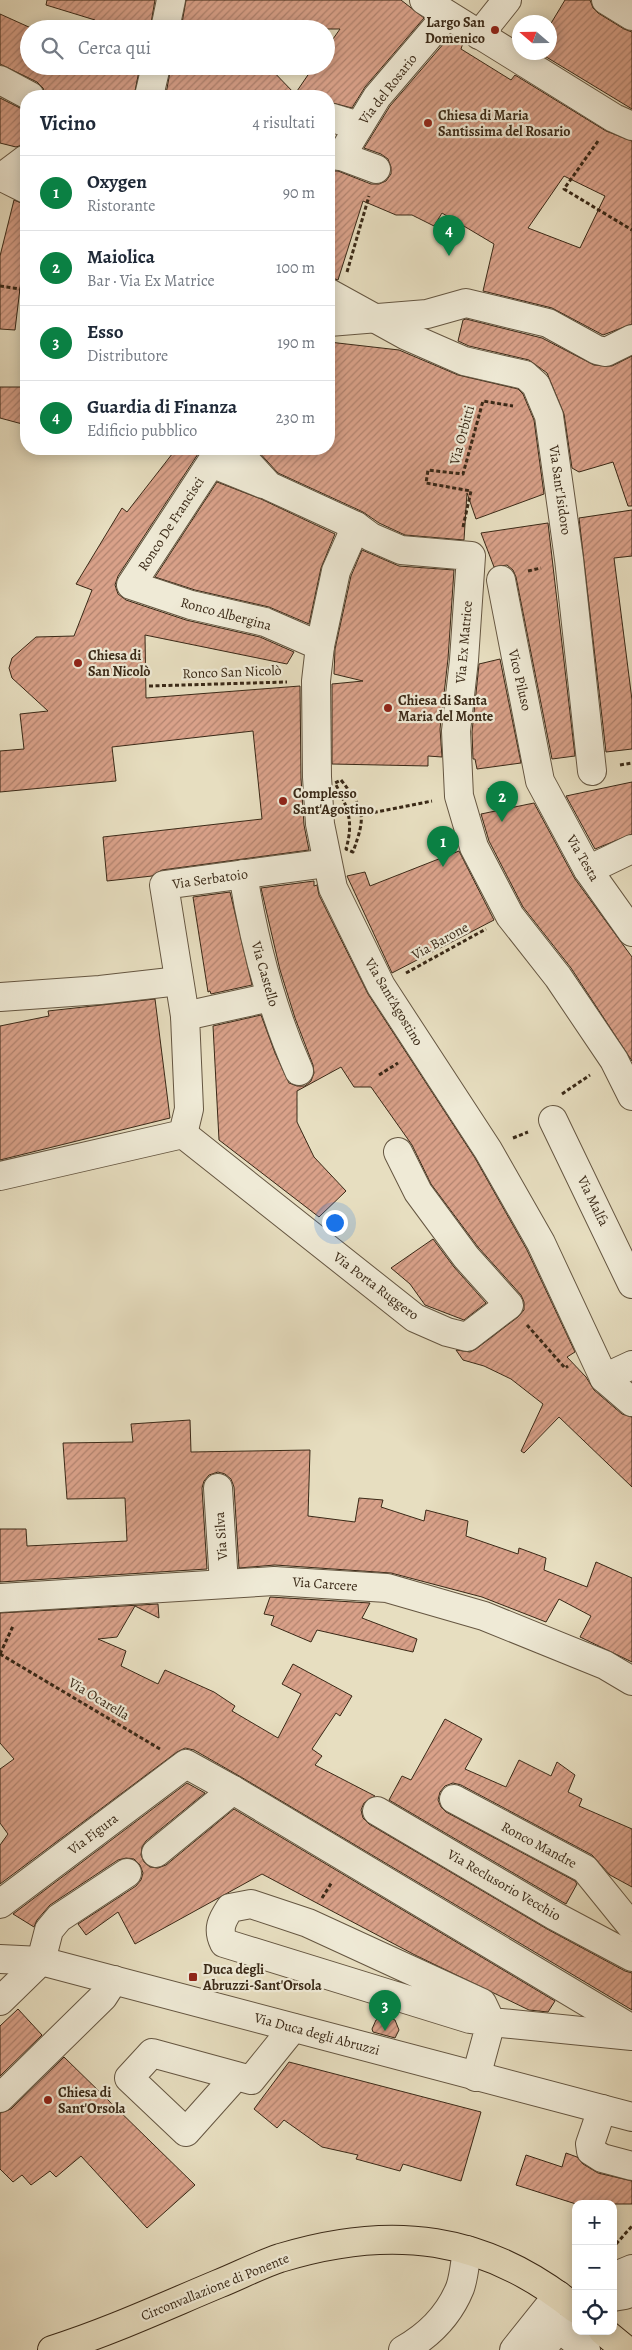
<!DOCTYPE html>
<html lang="it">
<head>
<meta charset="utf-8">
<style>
  :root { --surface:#fff; --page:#f6f6f7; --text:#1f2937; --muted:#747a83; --line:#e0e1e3; --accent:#0b8043 }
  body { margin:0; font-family:Alegreya,serif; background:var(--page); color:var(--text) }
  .controls { position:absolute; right:15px; bottom:15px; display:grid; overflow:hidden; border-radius:10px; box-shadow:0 2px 12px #0003 }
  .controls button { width:45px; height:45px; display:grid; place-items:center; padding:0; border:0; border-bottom:1px solid var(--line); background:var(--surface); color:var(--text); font:25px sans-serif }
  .compass { position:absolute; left:512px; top:15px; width:45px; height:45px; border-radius:50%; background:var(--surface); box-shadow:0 2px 12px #0003; rotate:290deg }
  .you { position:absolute; left:334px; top:1222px; width:18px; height:18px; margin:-12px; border:4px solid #fff; border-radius:50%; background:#1a73e8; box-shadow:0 0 0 8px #1a73e833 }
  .badge { display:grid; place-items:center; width:32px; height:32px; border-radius:50%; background:var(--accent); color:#fff; font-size:16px; font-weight:700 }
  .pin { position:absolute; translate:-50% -41px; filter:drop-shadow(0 1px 2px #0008) }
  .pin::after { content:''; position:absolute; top:26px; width:18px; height:15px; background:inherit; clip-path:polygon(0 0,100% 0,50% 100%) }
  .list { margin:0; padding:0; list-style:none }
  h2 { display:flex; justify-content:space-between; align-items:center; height:65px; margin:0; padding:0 20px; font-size:21px }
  h2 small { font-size:16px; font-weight:400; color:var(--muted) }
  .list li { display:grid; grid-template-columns:32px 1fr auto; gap:15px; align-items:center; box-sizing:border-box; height:75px; padding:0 20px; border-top:1px solid var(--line) }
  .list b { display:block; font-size:19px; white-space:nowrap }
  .list p { margin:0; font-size:16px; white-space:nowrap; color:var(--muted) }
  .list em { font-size:16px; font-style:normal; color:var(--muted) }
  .icon { flex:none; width:28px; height:28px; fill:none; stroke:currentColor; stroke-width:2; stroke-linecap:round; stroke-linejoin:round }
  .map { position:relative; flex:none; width:632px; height:2350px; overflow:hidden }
  .search { position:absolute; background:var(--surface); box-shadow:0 2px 12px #0003; left:20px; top:20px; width:315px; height:55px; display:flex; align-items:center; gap:12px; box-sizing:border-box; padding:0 18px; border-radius:28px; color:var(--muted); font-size:19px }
  .panel { position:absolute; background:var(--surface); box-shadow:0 2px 12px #0003; left:20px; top:90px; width:315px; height:365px; border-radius:20px }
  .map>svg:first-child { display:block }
  .building { fill:url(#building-hatch); stroke:#3a2917; fill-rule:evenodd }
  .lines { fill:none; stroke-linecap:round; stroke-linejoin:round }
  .minor-casing { stroke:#655641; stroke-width:30 }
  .major-casing { stroke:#3a2917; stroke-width:30 }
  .path { stroke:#3a2917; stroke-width:3; stroke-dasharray:4 2.5; stroke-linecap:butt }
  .minor { stroke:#efead6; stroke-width:28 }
  .major { stroke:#e7dec0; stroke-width:28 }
  .poi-dot { fill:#8f2418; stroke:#efead6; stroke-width:2 }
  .labels { text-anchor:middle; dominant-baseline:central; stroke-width:4.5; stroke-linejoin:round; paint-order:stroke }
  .poi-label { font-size:14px; font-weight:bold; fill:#3a2917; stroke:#efead6; text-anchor:start }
  .street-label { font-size:14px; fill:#3a2917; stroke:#efead6 }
</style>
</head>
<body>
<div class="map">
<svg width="632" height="2350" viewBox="0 0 632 2350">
  <defs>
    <pattern id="building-hatch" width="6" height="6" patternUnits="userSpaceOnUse" patternTransform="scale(1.25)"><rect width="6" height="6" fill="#d9a189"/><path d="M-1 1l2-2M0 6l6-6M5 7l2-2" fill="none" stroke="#b1836f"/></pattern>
  </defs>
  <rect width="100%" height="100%" fill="#e7dec0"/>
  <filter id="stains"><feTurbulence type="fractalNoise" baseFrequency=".004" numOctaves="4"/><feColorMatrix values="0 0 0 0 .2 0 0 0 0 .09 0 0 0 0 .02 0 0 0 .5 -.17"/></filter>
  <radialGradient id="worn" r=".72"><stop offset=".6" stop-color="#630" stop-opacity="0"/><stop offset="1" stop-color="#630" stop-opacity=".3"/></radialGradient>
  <g class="building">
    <polygon points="47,0 155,0 150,29 94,29 95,20 46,5"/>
    <polygon points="186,0 401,0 424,18 365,87 352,108 329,102 329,96 172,96 166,94 171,66 268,66 295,94 314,66 326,66 326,49 340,29 181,29"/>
    <polygon points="565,0 590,0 593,8 598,13 624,29 632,32 632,109 538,52 550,52 550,25"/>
    <polygon points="0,14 31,28 29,29 29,66 140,66 134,96 46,96 43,88 37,82 0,64"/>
    <path d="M 451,35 L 463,43 L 461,49 L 511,80 L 515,75 L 606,131 L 632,141 L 632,324 L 603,335 L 552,308 L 483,291 L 494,244 L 442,213 L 434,226 L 412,215 L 396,215 L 363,201 L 338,280 L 329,277 L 329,171 L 338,171 L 371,184 L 379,184 L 386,181 L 391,174 L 391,167 L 388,159 L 381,154 L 364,148 L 390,106 ZM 564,176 L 605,196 L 580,248 L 528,228 Z"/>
    <polygon points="0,98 26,111 26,144 16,147 0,143"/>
    <polygon points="14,200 26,205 26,282 21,280 15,330 0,329 0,256"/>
    <polygon points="466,319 542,338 594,365 612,366 632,356 632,506 628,506 613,462 579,472 572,468 564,414 547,373 529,360 469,346 458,341 463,320"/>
    <polygon points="329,342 399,350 458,375 518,389 523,394 534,420 544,494 476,519 467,493 464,540 405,535 379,523 363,512 278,473 256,449 329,449"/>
    <polygon points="0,387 26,387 26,425 0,418"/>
    <polygon points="176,449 205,449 198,454 118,576 115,585 118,594 126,600 186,620 260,637 294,652 287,664 145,635 146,698 300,686 301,778 304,825 309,850 162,870 152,876 107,881 103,837 262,819 253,731 112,747 116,781 0,792 0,751 24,749 20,714 48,711 12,678 9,668 12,658 36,637 74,636 92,590 76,584 122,508 127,512"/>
    <polygon points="217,482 261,499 335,534 321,568 309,624 269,607 195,590 155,577"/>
    <polygon points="632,510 632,556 614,558 632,700 632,749 606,752 579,518"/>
    <polygon points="548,523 575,756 552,759 516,577 513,570 507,565 494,567 481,533"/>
    <polygon points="362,550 399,566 454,570 448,659 440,729 442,757 428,756 428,766 332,764 332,684 363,681 334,674 335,649 351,576"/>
    <polygon points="500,659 521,763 477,769 475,759 473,759 472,732 479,664"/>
    <polygon points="632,782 632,834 595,849 566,796"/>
    <polygon points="534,803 575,879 632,957 632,1061 571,968 523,907 489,841 481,814"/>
    <polygon points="459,851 494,920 392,973 347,876 365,872 370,886"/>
    <polygon points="314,881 314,886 317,885 319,895 368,994 475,1158 527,1250 575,1352 567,1357 586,1377 594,1390 622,1414 632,1417 632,1487 559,1417 524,1453 521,1451 543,1404 511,1379 484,1366 463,1360 456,1350 470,1352 476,1349 518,1317 524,1310 524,1302 521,1295 478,1247 431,1184 412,1145 371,1087 354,1087 341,1067 297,1091 297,1122 314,1157 346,1191 319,1217 219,1140 213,1026 261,1015 275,1053 289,1083 297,1086 305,1086 311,1081 314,1073 313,1065 295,1018 280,970 261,888"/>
    <polygon points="230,892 252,985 211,994 210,991 208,992 193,897"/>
    <polygon points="155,999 170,1118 0,1160 0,1026 49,1016 48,1011"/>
    <polygon points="433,1239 454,1267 486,1303 464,1320 425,1305 410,1284 391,1268"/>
    <polygon points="190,1420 191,1452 310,1450 308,1516 355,1522 359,1498 383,1500 381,1507 424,1521 426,1510 468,1521 466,1536 518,1554 519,1548 546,1558 544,1570 587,1587 596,1562 632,1578 632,1662 580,1637 591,1616 559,1599 546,1622 482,1597 391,1573 275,1565 239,1568 234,1487 231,1479 225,1474 218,1472 209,1475 204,1481 202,1488 207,1569 0,1582 0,1529 26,1529 27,1546 127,1541 125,1498 67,1499 63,1443 133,1442 131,1424"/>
    <polygon points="270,1597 370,1603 362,1618 417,1639 413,1652 317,1630 311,1642 271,1625 274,1616 264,1614"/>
    <polygon points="158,1604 159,1618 135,1606 117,1637 98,1639 126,1651 121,1666 158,1684 165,1670 214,1692 235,1706 232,1711 278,1738 301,1694 282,1684 293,1664 352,1696 340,1716 336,1713 312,1749 322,1756 315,1765 375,1796 364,1803 361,1810 363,1818 369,1824 547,1929 625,1971 632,1973 632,2010 241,1777 194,1750 185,1748 177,1752 0,1884 0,1845 8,1834 0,1823 0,1769 14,1759 0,1743 0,1613"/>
    <polygon points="445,1719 482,1739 465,1769 506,1787 519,1760 551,1776 557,1762 575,1775 568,1792 582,1799 579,1806 632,1829 632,1887 610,1875 592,1855 461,1785 453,1783 445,1786 440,1792 438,1800 441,1807 446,1812 575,1881 577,1884 566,1904 389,1800 402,1776 411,1780"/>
    <polygon points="187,1783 205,1793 146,1841 142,1847 141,1855 144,1862 150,1867 158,1868 166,1865 234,1809 555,2001 548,2012 529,2010 415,1955 262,1874 135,1944 118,1912 86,1935 78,1924 136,1886 141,1880 143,1873 140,1865 134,1859 126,1858 118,1860 50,1905 37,1920 34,1927 13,1914"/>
    <polygon points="18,2009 42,2035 0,2076 0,2026"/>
    <polygon points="386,2016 395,2020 399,2030 395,2038 373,2032 372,2029 376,2020"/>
    <polygon points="64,2057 195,2185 147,2228 81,2156 56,2177 50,2171 31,2185 22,2175 13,2182 0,2169 0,2113 11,2109"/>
    <polygon points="289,2062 481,2112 461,2181 403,2164 400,2171 356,2159 358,2155 322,2147 284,2120 277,2128 254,2109"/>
    <polygon points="566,2153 577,2157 583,2164 598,2173 632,2181 632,2204 576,2204 516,2185 526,2155 562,2167"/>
  </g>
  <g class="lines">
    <defs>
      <g id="minor">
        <polyline points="424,0 614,118 632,126"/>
        <polyline points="606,0 632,16"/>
        <polyline points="165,29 171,0"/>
        <polyline points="479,35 507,0"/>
        <polyline points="0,80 30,96"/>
        <polyline points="149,96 156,66"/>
        <polyline points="329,117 359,126"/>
        <polyline points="329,155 341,156 377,97 447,15"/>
        <polyline points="341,156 376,169"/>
        <polyline points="0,176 26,189"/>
        <polyline points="2,177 26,159"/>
        <polyline points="329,293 407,336 464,361 525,375 536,385 549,416 569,559 592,771"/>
        <polyline points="329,322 427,314 466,303 548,323 597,350 606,352 632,339"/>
        <polyline points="235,449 269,486 356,526 371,537 401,550 471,556 464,660 456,731 459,796 474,847 510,916 558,977 614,1060 632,1096"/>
        <polyline points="263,484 211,463 131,585 191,605 265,622 320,646"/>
        <polyline points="356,526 336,571 320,646 316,681 317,777 320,824 333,888 381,986 488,1150 541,1243 604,1378 632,1402"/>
        <polyline points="501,580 540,781 588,870 632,932"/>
        <polyline points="588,870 632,849"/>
        <path d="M 243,874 C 254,942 271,1008 299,1071"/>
        <polyline points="0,997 100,990 179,981"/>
        <polyline points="185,1016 164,885 327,863"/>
        <polyline points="553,1120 632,1284"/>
        <polyline points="183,1134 415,1318 447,1332 467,1337 509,1305 466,1257 418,1192 398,1152"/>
        <polyline points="0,1176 183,1134 189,1109 185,1016 271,997"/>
        <polyline points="604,1378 632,1365"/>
        <polyline points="218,1488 224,1584"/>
        <polyline points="0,1598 274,1581 387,1588 484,1616 605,1665 632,1681"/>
        <polyline points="454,1799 585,1869 632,1927"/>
        <polyline points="377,1811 555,1916 632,1957"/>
        <polyline points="156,1853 233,1790"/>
        <polyline points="0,1904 186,1764 233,1790 632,2029"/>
        <polyline points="0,1959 41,1961 632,2117"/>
        <polyline points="41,1961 49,1930 59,1918 127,1873"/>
        <polyline points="0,2001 41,1961"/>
        <polyline points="236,2076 186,2132 129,2078 152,2053 251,2080 293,2028"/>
        <path d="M 476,2077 L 491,2022 L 482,2003 L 308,1923 L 251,1904 L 230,1908 C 222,1920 217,1929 224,1943 L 470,2019 L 491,2022 L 632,2036"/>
        <polyline points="0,2098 103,1997 114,1980"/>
        <polyline points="602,2109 590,2144 591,2151 602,2158 632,2166"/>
        <polyline points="613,2275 620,2274 632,2269"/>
        <polyline points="613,2297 625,2295 632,2292"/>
        <path d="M 403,2350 C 428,2336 449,2315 460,2288 C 464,2277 465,2262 467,2250"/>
        <polyline points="514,2350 558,2295"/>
        <polyline points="541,2350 559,2328 586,2350"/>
      </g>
      <g id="major">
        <polyline points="603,2331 626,2350"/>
        <path d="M 52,2350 C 109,2332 163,2307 218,2284 C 238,2276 259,2265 280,2258 C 391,2224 485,2235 576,2309"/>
      </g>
    </defs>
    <use href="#minor" class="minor-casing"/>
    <use href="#major" class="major-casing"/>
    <g class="path">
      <polyline points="598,141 564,189 632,230"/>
      <polyline points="347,272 369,196"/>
      <polyline points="0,286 20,289 26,306"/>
      <polyline points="463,527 471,491 426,483 428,470 463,474 483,401 513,406"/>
      <polyline points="528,571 541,568"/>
      <polyline points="149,686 287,682"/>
      <polyline points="620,765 632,763"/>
      <path d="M 341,780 C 365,811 366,815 353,852 L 346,849 C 354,821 348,808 335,783 Z"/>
      <polyline points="488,790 513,786"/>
      <polyline points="361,815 432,801"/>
      <polyline points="406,973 486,929"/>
      <polyline points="379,1075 398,1063"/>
      <polyline points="562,1094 590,1075"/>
      <polyline points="513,1138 528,1132"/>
      <polyline points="527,1325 565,1368 568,1366"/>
      <polyline points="0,1654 160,1749"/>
      <polyline points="0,1654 13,1626"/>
      <polyline points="322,1898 332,1882"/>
      <polyline points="616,2244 632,2226"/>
    </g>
    <use href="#minor" class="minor"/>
    <use href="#major" class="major"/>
  </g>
  <g class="poi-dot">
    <circle cx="495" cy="30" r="5"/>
    <circle cx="428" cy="123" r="5"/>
    <circle cx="78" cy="663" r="5"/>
    <circle cx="388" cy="708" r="5"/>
    <circle cx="283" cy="801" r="5"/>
    <rect x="188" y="1972" width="10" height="10" rx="2.5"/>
    <circle cx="48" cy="2100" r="5"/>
  </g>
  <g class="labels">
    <g class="poi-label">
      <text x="485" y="22" text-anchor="end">Largo San<tspan x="485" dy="16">Domenico</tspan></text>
      <text x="438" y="115">Chiesa di Maria<tspan x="438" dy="16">Santissima del Rosario</tspan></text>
      <text x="88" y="655">Chiesa di<tspan x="88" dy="16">San Nicolò</tspan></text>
      <text x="398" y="700">Chiesa di Santa<tspan x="398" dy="16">Maria del Monte</tspan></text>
      <text x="293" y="793">Complesso<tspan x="293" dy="16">Sant'Agostino</tspan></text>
      <text x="203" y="1969">Duca degli<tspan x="203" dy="16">Abruzzi-Sant'Orsola</tspan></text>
      <text x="58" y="2092">Chiesa di<tspan x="58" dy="16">Sant'Orsola</tspan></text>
    </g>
    <g class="street-label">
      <text transform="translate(388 89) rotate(-52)">Via del Rosario</text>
      <text transform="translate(462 435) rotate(-75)">Via Orbitti</text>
      <text transform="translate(560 490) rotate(82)">Via Sant'Isidoro</text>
      <text transform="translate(171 524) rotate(-57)">Ronco De Francisci</text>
      <text transform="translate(226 614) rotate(15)">Ronco Albergina</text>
      <text transform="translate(464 642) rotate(-85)">Via Ex Matrice</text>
      <text transform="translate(232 672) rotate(-2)">Ronco San Nicolò</text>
      <text transform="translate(520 680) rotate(77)">Vico Piluso</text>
      <text transform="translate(583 858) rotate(60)">Via Testa</text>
      <text transform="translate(210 879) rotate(-8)">Via Serbatoio</text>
      <text transform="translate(440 941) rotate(-29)">Via Barone</text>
      <text transform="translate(265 974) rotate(74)">Via Castello</text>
      <text transform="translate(394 1002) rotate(59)">Via Sant'Agostino</text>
      <text transform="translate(593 1201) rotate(64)">Via Malfa</text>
      <text transform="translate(376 1286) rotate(37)">Via Porta Ruggero</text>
      <text transform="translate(221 1536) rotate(-94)">Via Silva</text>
      <text transform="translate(325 1584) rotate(4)">Via Carcere</text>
      <text transform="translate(99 1699) rotate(31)">Via Ocarella</text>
      <text transform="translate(93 1834) rotate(-37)">Via Figura</text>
      <text transform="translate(539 1845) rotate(28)">Ronco Mandre</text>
      <text transform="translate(504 1885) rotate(30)">Via Reclusorio Vecchio</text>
      <text transform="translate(317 2034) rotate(15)">Via Duca degli Abruzzi</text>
      <text transform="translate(215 2287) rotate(-22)">Circonvallazione di Ponente</text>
    </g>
  </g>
  <rect width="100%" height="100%" filter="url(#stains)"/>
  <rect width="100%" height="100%" fill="url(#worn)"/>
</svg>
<div class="controls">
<button>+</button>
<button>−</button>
<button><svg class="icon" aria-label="locate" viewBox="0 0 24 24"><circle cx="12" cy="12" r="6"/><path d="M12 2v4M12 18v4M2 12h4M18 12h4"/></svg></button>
</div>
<svg class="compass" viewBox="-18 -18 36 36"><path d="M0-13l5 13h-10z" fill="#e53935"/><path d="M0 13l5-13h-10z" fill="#747a83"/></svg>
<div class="you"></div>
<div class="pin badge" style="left:443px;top:867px">1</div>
<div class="pin badge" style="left:502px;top:822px">2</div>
<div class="pin badge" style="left:385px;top:2031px">3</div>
<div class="pin badge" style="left:449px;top:256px">4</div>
<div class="search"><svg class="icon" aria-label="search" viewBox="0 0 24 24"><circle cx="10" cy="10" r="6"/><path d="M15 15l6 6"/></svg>Cerca qui</div>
<section class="panel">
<h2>Vicino<small>4 risultati</small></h2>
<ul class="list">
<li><span class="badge">1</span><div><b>Oxygen</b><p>Ristorante</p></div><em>90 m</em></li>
<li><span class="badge">2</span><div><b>Maiolica</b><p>Bar · Via Ex Matrice</p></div><em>100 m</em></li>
<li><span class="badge">3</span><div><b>Esso</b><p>Distributore</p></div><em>190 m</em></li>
<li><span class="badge">4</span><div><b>Guardia di Finanza</b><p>Edificio pubblico</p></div><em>230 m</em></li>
</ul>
</section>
</div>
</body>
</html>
